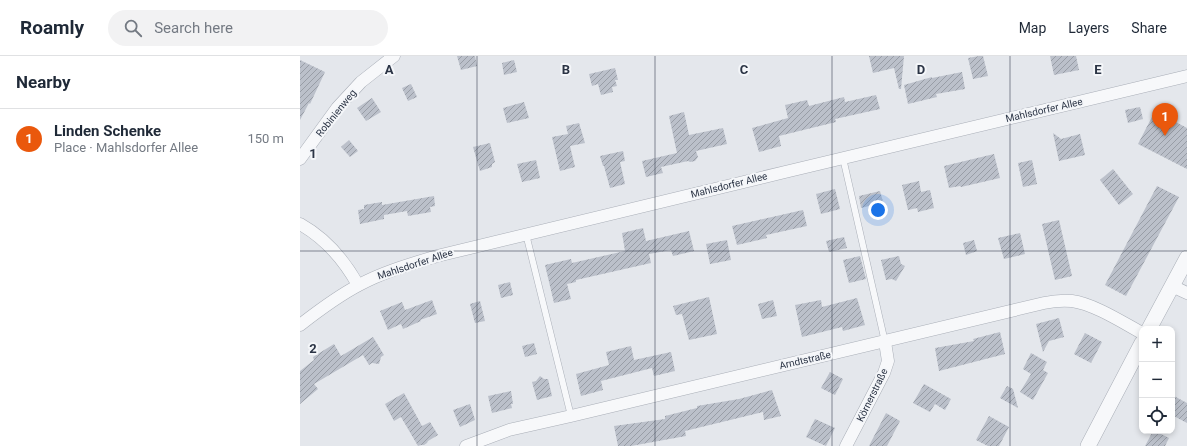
<!DOCTYPE html>
<html lang="en">
<head>
<meta charset="utf-8">
<style>
  :root { --surface:#fff; --page:#f2f2f3; --text:#1f2937; --muted:#747a83; --line:#e0e1e3; --accent:#ea580c }
  body { margin:0; font-family:Roboto,sans-serif; background:var(--page); color:var(--text) }
  .controls { position:absolute; right:12px; bottom:12px; display:grid; overflow:hidden; border-radius:8px; box-shadow:0 2px 6px #0003 }
  .controls button { width:36px; height:36px; display:grid; place-items:center; padding:0; border:0; border-bottom:1px solid var(--line); background:var(--surface); color:var(--text); font:20px sans-serif }
  .you { position:absolute; left:578px; top:154px; width:14px; height:14px; margin:-10px; border:3px solid #fff; border-radius:50%; background:#1a73e8; box-shadow:0 0 0 6px #1a73e833 }
  .badge { display:grid; place-items:center; width:26px; height:26px; border-radius:50%; background:var(--accent); color:#fff; font-size:13px; font-weight:700 }
  .pin { position:absolute; translate:-50% -33px; filter:drop-shadow(0 1px 2px #0008) }
  .pin::after { content:''; position:absolute; top:21px; width:14px; height:12px; background:inherit; clip-path:polygon(0 0,100% 0,50% 100%) }
  .list { margin:0; padding:0; list-style:none }
  h2 { display:flex; justify-content:space-between; align-items:center; height:52px; margin:0; padding:0 16px; font-size:17px }
  h2 small { font-size:13px; font-weight:400; color:var(--muted) }
  .list li { display:grid; grid-template-columns:26px 1fr auto; gap:12px; align-items:center; box-sizing:border-box; height:60px; padding:0 16px; border-top:1px solid var(--line) }
  .list b { display:block; font-size:15px; white-space:nowrap }
  .list p { margin:0; font-size:13px; white-space:nowrap; color:var(--muted) }
  .list em { font-size:13px; font-style:normal; color:var(--muted) }
  .icon { flex:none; width:22px; height:22px; fill:none; stroke:currentColor; stroke-width:2; stroke-linecap:round; stroke-linejoin:round }
  .map { position:relative; flex:none; width:887px; height:390px; overflow:hidden }
  header { display:flex; align-items:center; gap:24px; box-sizing:border-box; height:56px; padding:0 20px; background:var(--surface); border-bottom:1px solid var(--line) }
  header strong { font-size:19px }
  nav { display:flex; gap:22px; margin-inline-start:auto; font-size:14px }
  .search { width:280px; height:36px; background:var(--page); display:flex; align-items:center; gap:10px; box-sizing:border-box; padding:0 14px; border-radius:22px; color:var(--muted); font-size:15px }
  main { display:flex }
  aside { flex:1; background:var(--surface) }
  .map>svg:first-child { display:block }
  .building { fill:url(#building-hatch) }
  .lines { fill:none; stroke-linecap:round; stroke-linejoin:round }
  .service-casing { stroke:#a9aeb7; stroke-width:7 }
  .minor-casing { stroke:#a9aeb7; stroke-width:13 }
  .tertiary-casing { stroke:#a9aeb7; stroke-width:16 }
  .service { stroke:#f7f8fa; stroke-width:6 }
  .minor { stroke:#f7f8fa; stroke-width:12 }
  .tertiary { stroke:#f7f8fa; stroke-width:15 }
  .grid { fill:none; stroke:#2b3445; stroke-width:1; stroke-opacity:0.55 }
  .labels { text-anchor:middle; dominant-baseline:central; stroke-width:4; stroke-linejoin:round; paint-order:stroke }
  .street-label { font-size:10px; fill:#2b3445; stroke:#f4f6f9 }
  .grid-label { font-size:13px; text-anchor:middle; font-weight:bold; fill:#2b3445; stroke:#f4f6f9; stroke-width:4; stroke-linejoin:round; paint-order:stroke }
</style>
</head>
<body>
<header>
<strong>Roamly</strong>
<div class="search"><svg class="icon" aria-label="search" viewBox="0 0 24 24"><circle cx="10" cy="10" r="6"/><path d="M15 15l6 6"/></svg>Search here</div>
<nav><a>Map</a><a>Layers</a><a>Share</a></nav>
</header>
<main>
<aside>
<h2>Nearby<small></small></h2>
<ul class="list">
<li><span class="badge">1</span><div><b>Linden Schenke</b><p>Place · Mahlsdorfer Allee</p></div><em>150 m</em></li>
</ul>
</aside>
<div class="map">
<svg width="887" height="390" viewBox="0 0 887 390">
  <defs>
    <pattern id="building-hatch" width="6" height="6" patternUnits="userSpaceOnUse"><rect width="6" height="6" fill="#bbc0ca"/><path d="M-1 1l2-2M0 6l6-6M5 7l2-2" fill="none" stroke="#989da6"/></pattern>
  </defs>
  <rect width="100%" height="100%" fill="#e4e7ec"/>
  <g class="building">
    <polygon points="157,0 175,0 177,10 161,14"/>
    <polygon points="569,0 604,0 601,33 599,33 594,12 573,17"/>
    <polygon points="679,0 683,0 688,20 673,23 668,2"/>
    <polygon points="750,0 776,0 779,14 754,19"/>
    <polygon points="0,4 25,16 10,48 9,47 0,64"/>
    <polygon points="214,4 217,16 204,19 202,7"/>
    <polygon points="315,12 318,24 315,24 317,30 312,31 313,36 301,39 298,28 292,30 289,18"/>
    <polygon points="662,16 665,33 636,38 637,41 608,48 604,29 632,21 632,22"/>
    <polygon points="111,28 117,41 108,45 102,32"/>
    <polygon points="576,39 580,53 535,63 536,66 479,80 481,90 459,96 452,72 488,62 485,49 507,44 509,50 544,41 545,46"/>
    <polygon points="72,42 81,56 66,65 57,52"/>
    <polygon points="224,46 229,62 207,67 203,52"/>
    <polygon points="840,51 843,63 828,67 825,54"/>
    <polygon points="855,55 887,72 887,113 838,88"/>
    <polygon points="384,56 389,79 423,72 427,88 396,95 398,101 395,105 390,106 388,105 361,111 363,117 346,121 342,105 377,97 369,60"/>
    <polygon points="279,67 285,87 270,90 275,111 260,115 252,81 268,78 266,70"/>
    <polygon points="753,77 761,83 780,78 785,99 759,105"/>
    <polygon points="49,84 58,95 50,101 41,91"/>
    <polygon points="190,87 195,106 192,108 192,111 180,115 173,91"/>
    <polygon points="323,95 325,105 320,106 325,128 310,132 304,110 303,110 300,100"/>
    <polygon points="694,98 700,122 661,131 660,130 649,132 644,110"/>
    <polygon points="236,104 240,122 222,126 217,108"/>
    <polygon points="732,104 737,128 723,131 718,107"/>
    <polygon points="813,113 833,138 819,149 800,124"/>
    <polygon points="619,125 621,136 630,134 634,152 618,156 617,152 608,154 602,129"/>
    <polygon points="857,130 879,141 826,240 805,229"/>
    <polygon points="535,133 540,153 521,158 516,138"/>
    <polygon points="580,135 585,153 571,157 569,150 561,152 559,140"/>
    <polygon points="134,140 135,150 130,151 131,156 108,160 107,155 84,159 84,163 60,168 58,154 64,153 64,149 82,146 82,149"/>
    <polygon points="503,154 507,170 466,179 467,182 437,189 432,170"/>
    <polygon points="759,164 772,220 755,224 742,168"/>
    <polygon points="343,172 346,185 389,175 394,195 373,200 371,194 349,198 351,207 276,224 276,226 267,228 271,243 254,247 245,209 271,203 272,207 325,195 322,177"/>
    <polygon points="720,177 725,198 704,203 698,182"/>
    <polygon points="544,181 547,192 529,196 526,185"/>
    <polygon points="427,184 431,204 410,208 406,188"/>
    <polygon points="674,184 677,195 666,199 663,187"/>
    <polygon points="560,200 566,223 549,227 543,204"/>
    <polygon points="599,200 601,208 605,210 596,225 592,223 586,224 581,204"/>
    <polygon points="210,226 213,239 201,242 198,229"/>
    <polygon points="409,241 417,278 389,284 382,258 376,259 373,250"/>
    <polygon points="557,242 565,269 543,275 542,271 502,281 495,249 521,244 522,251"/>
    <polygon points="132,244 137,258 120,264 121,265 103,273 101,268 88,274 80,255 102,246 105,254"/>
    <polygon points="473,244 477,260 462,263 458,248"/>
    <polygon points="180,245 185,265 175,267 170,248"/>
    <polygon points="759,262 764,281 749,285 743,296 736,268"/>
    <polygon points="700,276 705,298 639,315 635,292 674,285 673,283"/>
    <polygon points="785,277 802,286 791,307 774,298"/>
    <polygon points="73,281 84,299 81,301 79,308 72,307 69,309 63,299 14,328 18,333 0,348 0,315 14,304 13,301 34,288 41,300"/>
    <polygon points="234,287 237,298 225,301 222,290"/>
    <polygon points="331,290 334,304 371,296 375,315 354,320 352,312 301,325 303,334 281,340 276,318 309,309 306,296"/>
    <polygon points="731,297 747,306 743,314 748,317 733,344 720,336 731,318 723,313"/>
    <polygon points="530,316 543,323 535,339 521,332"/>
    <polygon points="240,320 244,323 248,323 252,340 237,344 232,326 236,325"/>
    <polygon points="624,328 651,343 645,354 635,348 630,356 613,347"/>
    <polygon points="707,330 713,333 718,352 700,342"/>
    <polygon points="472,334 481,360 464,364 463,356 385,375 386,380 331,390 318,390 314,370 365,363 365,360 397,352 397,350 439,343"/>
    <polygon points="211,335 213,348 211,348 212,352 192,357 188,340"/>
    <polygon points="104,337 122,370 130,366 138,379 128,385 127,387 124,389 121,389 118,390 101,361 94,365 85,348"/>
    <polygon points="872,339 887,347 887,367 872,359"/>
    <polygon points="170,348 175,364 160,371 153,354"/>
    <polygon points="586,357 600,365 587,390 569,390"/>
    <polygon points="689,360 709,371 699,390 688,390 676,384"/>
    <polygon points="515,363 535,372 526,390 506,381"/>
    <polygon points="853,375 855,375 869,382 865,390 845,390"/>
  </g>
  <g class="lines">
    <defs>
      <g id="service">
        <polyline points="543,102 585,286"/>
        <polyline points="226,178 271,360"/>
      </g>
      <g id="minor">
        <polyline points="0,103 37,52 61,26 94,0"/>
        <path d="M 0,168 C 25,182 44,204 58,229"/>
        <polyline points="872,230 887,237"/>
        <path d="M 0,269 C 18,255 38,240 59,229 C 83,216 111,208 137,200 L 485,116 L 887,20"/>
        <path d="M 166,390 L 209,374 L 271,360 L 744,247 C 753,245 762,244 772,245 C 794,248 822,266 842,277"/>
        <polyline points="546,390 584,317 588,305 585,286"/>
      </g>
      <g id="tertiary">
        <polyline points="849,273 887,202"/>
        <polyline points="788,390 842,287"/>
      </g>
    </defs>
    <use href="#service" class="service-casing"/>
    <use href="#minor" class="minor-casing"/>
    <use href="#tertiary" class="tertiary-casing"/>
    <use href="#service" class="service"/>
    <use href="#minor" class="minor"/>
    <use href="#tertiary" class="tertiary"/>
  </g>
  <path class="grid" d="M 177,0 L 177,390M 355,0 L 355,390M 532,0 L 532,390M 710,0 L 710,390M 0,195 L 887,195"/>
  <g class="labels">
    <g class="street-label">
      <text transform="translate(744 54) rotate(-13)">Mahlsdorfer Allee</text>
      <text transform="translate(36 57) rotate(-51)">Robinienweg</text>
      <text transform="translate(429 129) rotate(-14)">Mahlsdorfer Allee</text>
      <text transform="translate(115 208) rotate(-18)">Mahlsdorfer Allee</text>
      <text transform="translate(505 304) rotate(-13)">Arndtstraße</text>
      <text transform="translate(572 339) rotate(-64)">Körnerstraße</text>
    </g>
  </g>
  <g class="grid-label">
    <text x="89" y="18">A</text>
    <text x="266" y="18">B</text>
    <text x="444" y="18">C</text>
    <text x="621" y="18">D</text>
    <text x="798" y="18">E</text>
    <text x="13" y="102">1</text>
    <text x="13" y="297">2</text>
  </g>
</svg>
<div class="controls">
<button>+</button>
<button>−</button>
<button><svg class="icon" aria-label="locate" viewBox="0 0 24 24"><circle cx="12" cy="12" r="6"/><path d="M12 2v4M12 18v4M2 12h4M18 12h4"/></svg></button>
</div>
<div class="you"></div>
<div class="pin badge" style="left:865px;top:80px">1</div>
</div>
</main>
</body>
</html>
